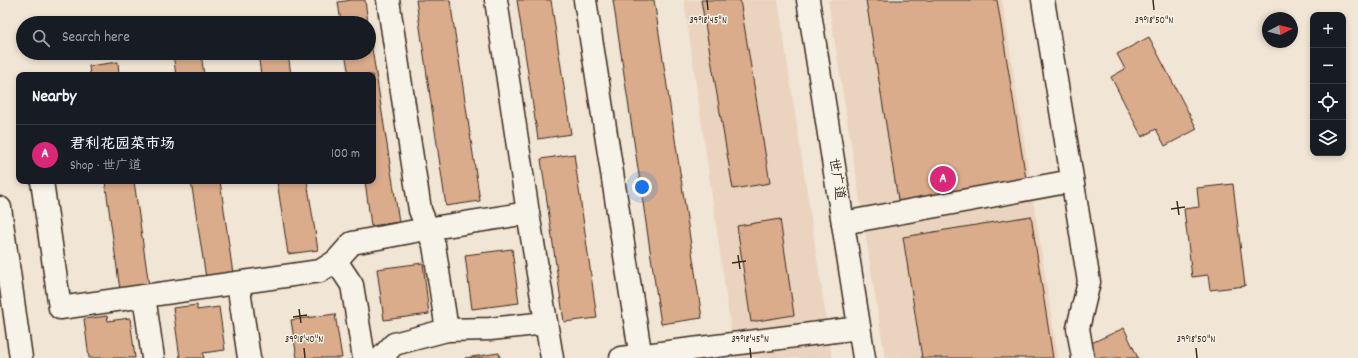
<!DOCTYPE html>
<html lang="en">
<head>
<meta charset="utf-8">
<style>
  :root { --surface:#171b24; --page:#20242c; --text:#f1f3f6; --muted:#9ea1a6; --line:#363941; --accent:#db2777 }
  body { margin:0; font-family:Dekko,"LXGW WenKai TC",sans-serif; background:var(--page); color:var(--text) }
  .controls { position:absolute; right:12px; top:12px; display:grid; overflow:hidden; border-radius:8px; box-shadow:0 2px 6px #0003 }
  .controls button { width:36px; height:36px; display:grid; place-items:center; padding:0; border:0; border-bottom:1px solid var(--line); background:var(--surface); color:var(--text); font:20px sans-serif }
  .compass { position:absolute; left:1262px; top:12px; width:36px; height:36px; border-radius:50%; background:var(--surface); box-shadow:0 2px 6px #0003; rotate:83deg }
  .you { position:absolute; left:642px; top:187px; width:14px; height:14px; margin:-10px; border:3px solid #fff; border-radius:50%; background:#1a73e8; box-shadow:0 0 0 6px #1a73e833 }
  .badge { display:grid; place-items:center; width:26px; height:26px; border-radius:50%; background:var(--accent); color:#fff; font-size:13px; font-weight:700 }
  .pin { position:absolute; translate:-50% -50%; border:2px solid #fff; box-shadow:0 1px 4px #0006 }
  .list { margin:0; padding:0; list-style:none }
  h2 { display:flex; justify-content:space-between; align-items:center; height:52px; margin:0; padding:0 16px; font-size:17px }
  h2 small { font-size:13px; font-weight:400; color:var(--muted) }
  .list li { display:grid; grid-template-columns:26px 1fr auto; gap:12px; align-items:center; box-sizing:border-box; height:60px; padding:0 16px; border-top:1px solid var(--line) }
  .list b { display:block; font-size:15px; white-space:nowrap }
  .list p { margin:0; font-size:13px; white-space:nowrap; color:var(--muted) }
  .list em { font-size:13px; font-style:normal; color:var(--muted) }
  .icon { flex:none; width:22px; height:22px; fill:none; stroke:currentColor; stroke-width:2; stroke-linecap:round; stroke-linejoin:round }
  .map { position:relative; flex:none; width:1358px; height:358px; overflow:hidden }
  .search { position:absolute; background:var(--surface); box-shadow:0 2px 6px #0003; left:16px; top:16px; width:360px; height:44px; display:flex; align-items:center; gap:10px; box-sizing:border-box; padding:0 14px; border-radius:22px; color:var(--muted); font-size:15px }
  .panel { position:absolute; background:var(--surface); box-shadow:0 2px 6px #0003; left:16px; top:72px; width:360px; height:112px; border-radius:8px }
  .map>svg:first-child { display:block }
  .built { fill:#ead4bf }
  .building { fill:#daac8b; stroke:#3b2a1e }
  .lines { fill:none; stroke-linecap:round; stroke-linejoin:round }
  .minor-casing { stroke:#3b2a1e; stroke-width:25 }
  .minor { stroke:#f7f3e8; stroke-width:22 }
  .ticks { fill:none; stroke:#3b2a1e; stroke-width:1.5 }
  .labels { text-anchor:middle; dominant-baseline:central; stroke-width:3; stroke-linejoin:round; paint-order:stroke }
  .street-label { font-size:14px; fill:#3b2a1e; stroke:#f7f3e8 }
  .ticks-label { font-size:10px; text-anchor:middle; fill:#3b2a1e; stroke:#f7f3e8; stroke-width:3; stroke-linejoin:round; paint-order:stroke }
</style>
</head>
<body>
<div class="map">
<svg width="1358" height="358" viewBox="0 0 1358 358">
  <rect width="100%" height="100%" fill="#f1e5d5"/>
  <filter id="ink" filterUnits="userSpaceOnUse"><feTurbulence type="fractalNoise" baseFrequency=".025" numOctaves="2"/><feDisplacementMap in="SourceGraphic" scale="8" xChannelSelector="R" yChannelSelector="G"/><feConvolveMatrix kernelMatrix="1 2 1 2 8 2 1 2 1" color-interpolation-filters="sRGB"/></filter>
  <g filter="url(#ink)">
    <g class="built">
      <polygon points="684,0 778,0 832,358 735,358"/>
      <polygon points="828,0 1002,0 1058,358 885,358"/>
    </g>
    <g class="building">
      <polygon points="352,0 365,0 368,23 341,23 338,2"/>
      <polygon points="416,0 450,0 480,201 446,206"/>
      <polygon points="517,0 551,0 571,134 538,139"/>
      <polygon points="613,0 654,0 702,318 661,324"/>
      <polygon points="701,0 740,0 770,183 733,189"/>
      <polygon points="866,0 997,0 1027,185 899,206"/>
      <polygon points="369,29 399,222 371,226 365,181 373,181 373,75 349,75 345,53 369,53"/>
      <polygon points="1149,37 1197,129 1165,146 1156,129 1142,137 1111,77 1125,69 1117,54"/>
      <polygon points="179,53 201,53 204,75 176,75 173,54"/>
      <polygon points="258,53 288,53 291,75 261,75"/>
      <polygon points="118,62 119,75 90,75 89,66"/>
      <polygon points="574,154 597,318 564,322 541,159"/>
      <polygon points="105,181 134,181 149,286 120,290"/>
      <polygon points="191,181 220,181 233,274 206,278"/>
      <polygon points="277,181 307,181 318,250 288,254"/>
      <polygon points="1233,184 1245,286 1210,290 1208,275 1192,277 1184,209 1199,207 1197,188"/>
      <polygon points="1031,216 1053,358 922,358 903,237"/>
      <polygon points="780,219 794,315 751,322 737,226"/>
      <polygon points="512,249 519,303 472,309 465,255"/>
      <polygon points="423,263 429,314 384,320 377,269"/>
      <polygon points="197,305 197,310 219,307 225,350 203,353 204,358 180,358 173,308"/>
      <polygon points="335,314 342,358 297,358 291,320"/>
      <polygon points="107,316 108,321 130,318 135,358 89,358 84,319"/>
      <polygon points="1124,328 1138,358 1093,358 1087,345"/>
      <polygon points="499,353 500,358 465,358"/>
    </g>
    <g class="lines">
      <defs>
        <g id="minor">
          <polyline points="388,0 420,210 434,245 447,330"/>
          <polyline points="496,0 528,213"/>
          <polyline points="585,0 641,358"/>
          <polyline points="808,0 864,358"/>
          <polyline points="1043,0 1089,282 1078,328 1083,358"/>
          <polyline points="42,181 60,308 320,271 336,261 352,243 426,229 528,213 552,358"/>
          <polyline points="0,208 21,358"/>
          <polyline points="843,223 1072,181"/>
          <polyline points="336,261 352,285 364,358"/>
          <polyline points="238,283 249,358"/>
          <polyline points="144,296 153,358"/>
          <polyline points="381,358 394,344 447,330 490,329 546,323"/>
          <polyline points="621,358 859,328"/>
        </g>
      </defs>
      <use href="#minor" class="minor-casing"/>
      <use href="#minor" class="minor"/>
    </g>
  </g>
  <path class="ticks" d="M 707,0 L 708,10M 1153,0 L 1154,10M 1177,201 L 1179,215M 1171,209 L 1185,207M 738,255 L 740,269M 732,263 L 746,261M 299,309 L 301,323M 293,317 L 307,315M 304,348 L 305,358M 750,348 L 751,358M 1196,348 L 1197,358"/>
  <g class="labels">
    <g class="street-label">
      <text transform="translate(836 179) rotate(81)">世广道</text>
    </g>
  </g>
  <g class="ticks-label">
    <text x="708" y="23">39°18'45"N</text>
    <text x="1154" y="23">39°18'50"N</text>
    <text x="304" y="342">39°18'40"N</text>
    <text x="750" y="342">39°18'45"N</text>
    <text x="1196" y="342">39°18'50"N</text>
  </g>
</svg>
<div class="controls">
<button>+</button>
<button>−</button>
<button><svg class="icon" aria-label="locate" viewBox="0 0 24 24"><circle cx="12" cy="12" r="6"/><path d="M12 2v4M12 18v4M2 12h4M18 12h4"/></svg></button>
<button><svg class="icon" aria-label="layers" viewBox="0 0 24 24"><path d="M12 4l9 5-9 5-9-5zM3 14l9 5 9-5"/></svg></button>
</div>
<svg class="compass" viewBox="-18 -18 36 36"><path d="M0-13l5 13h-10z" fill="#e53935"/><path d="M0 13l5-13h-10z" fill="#9ea1a6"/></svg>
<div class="you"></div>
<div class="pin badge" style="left:943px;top:179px">A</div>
<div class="search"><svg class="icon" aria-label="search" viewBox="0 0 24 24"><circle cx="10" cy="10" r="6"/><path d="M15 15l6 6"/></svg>Search here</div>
<section class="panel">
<h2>Nearby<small></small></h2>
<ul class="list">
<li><span class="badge">A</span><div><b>君利花园菜市场</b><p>Shop · 世广道</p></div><em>100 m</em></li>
</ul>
</section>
</div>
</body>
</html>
